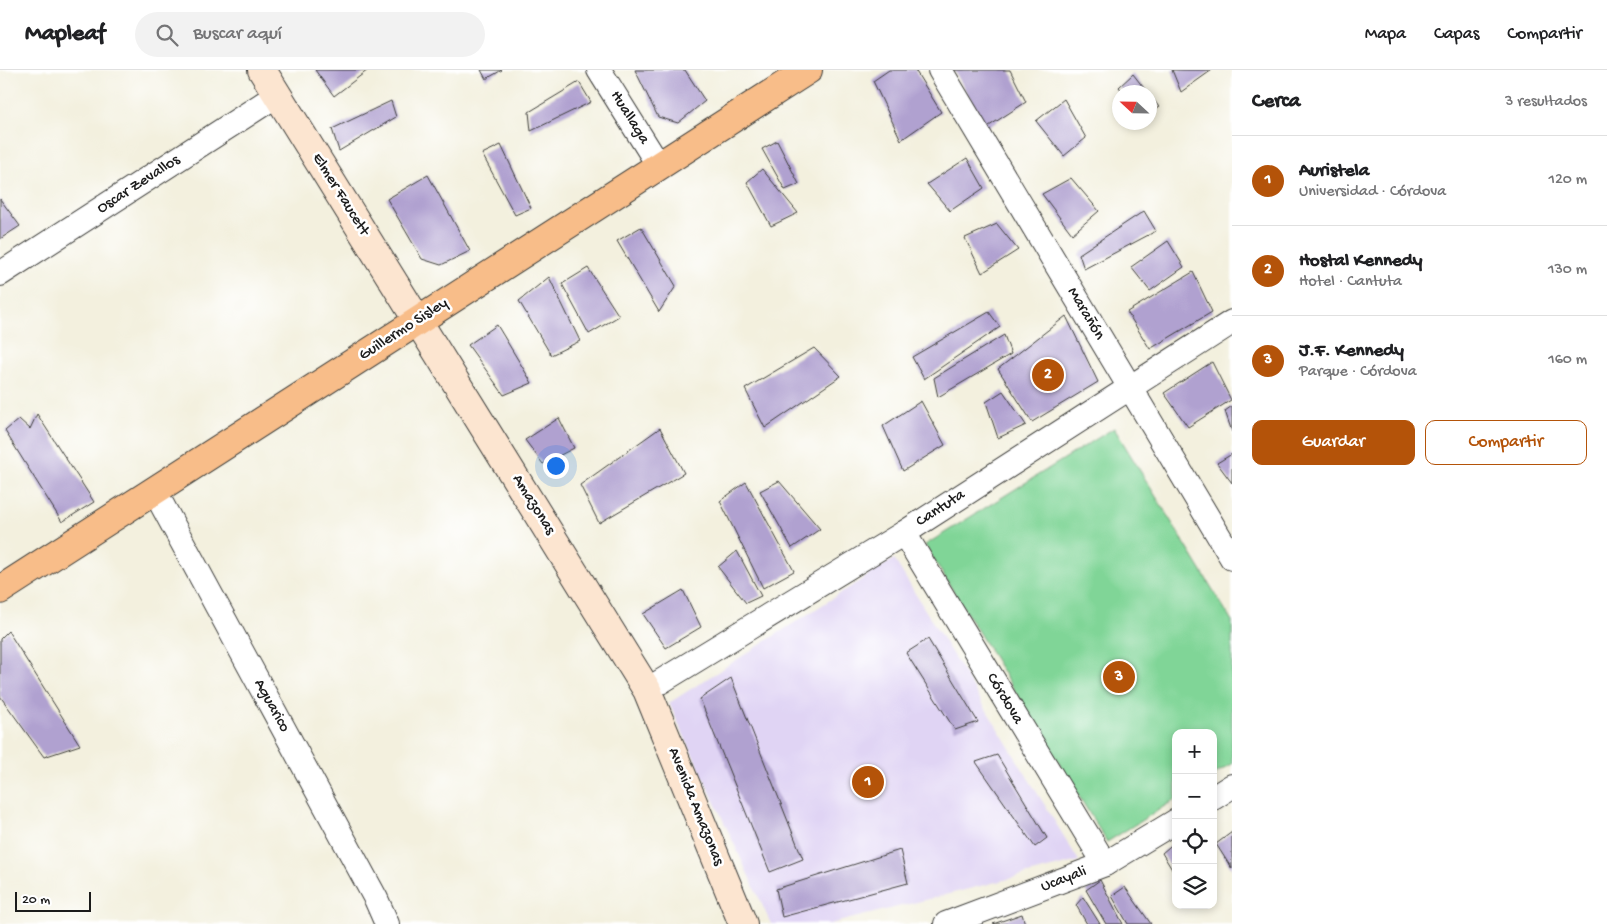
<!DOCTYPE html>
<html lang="es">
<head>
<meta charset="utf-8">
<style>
  :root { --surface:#fff; --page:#f2f2f2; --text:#202124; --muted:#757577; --line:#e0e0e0; --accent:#b45309 }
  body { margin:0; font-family:"Gochi Hand",sans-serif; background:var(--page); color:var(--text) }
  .controls { position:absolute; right:15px; bottom:15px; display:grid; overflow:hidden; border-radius:10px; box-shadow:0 2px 8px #0003 }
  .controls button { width:45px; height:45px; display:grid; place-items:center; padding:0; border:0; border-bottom:1px solid var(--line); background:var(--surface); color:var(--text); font:25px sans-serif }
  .compass { position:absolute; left:1112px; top:15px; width:45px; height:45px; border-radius:50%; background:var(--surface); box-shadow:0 2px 8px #0003; rotate:292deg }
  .scale { position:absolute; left:15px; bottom:12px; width:76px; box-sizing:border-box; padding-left:5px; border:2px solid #1c1c1c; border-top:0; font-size:14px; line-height:18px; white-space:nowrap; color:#1c1c1c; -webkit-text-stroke:4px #fff; paint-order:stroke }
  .you { position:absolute; left:555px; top:395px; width:18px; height:18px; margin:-12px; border:4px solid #fff; border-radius:50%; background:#1a73e8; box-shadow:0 0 0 8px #1a73e833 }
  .badge { display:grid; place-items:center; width:32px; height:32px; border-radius:50%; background:var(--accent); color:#fff; font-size:16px; font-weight:700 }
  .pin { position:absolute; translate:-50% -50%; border:2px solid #fff; box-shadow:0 1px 5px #0006 }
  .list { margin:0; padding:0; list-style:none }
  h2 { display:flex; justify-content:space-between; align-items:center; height:65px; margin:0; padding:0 20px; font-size:21px }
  h2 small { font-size:16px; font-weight:400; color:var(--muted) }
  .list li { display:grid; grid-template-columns:32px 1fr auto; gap:15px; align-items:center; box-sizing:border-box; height:90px; padding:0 20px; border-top:1px solid var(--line) }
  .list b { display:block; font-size:19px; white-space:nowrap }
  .list p { margin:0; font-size:16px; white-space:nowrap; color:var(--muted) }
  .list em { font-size:16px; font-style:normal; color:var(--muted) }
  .actions { display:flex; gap:10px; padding:15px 20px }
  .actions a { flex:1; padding:11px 0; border:1px solid var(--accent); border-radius:10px; text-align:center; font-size:18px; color:var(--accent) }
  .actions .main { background:var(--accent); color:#fff }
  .icon { flex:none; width:28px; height:28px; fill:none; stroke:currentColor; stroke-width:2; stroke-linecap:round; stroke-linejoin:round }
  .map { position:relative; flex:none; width:1232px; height:854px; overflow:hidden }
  header { display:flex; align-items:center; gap:30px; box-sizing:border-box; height:70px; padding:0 25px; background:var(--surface); border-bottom:1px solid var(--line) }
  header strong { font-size:24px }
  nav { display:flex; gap:28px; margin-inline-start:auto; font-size:18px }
  .search { width:350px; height:45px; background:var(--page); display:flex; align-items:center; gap:12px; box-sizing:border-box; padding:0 18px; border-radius:28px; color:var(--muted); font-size:19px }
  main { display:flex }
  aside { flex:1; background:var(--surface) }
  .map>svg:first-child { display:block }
  .built { fill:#e0d4f4 }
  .green { fill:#80d597; stroke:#4e785a }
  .building { fill:#b0a1d0 }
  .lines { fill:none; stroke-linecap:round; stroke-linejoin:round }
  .street-casing { stroke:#3c3c39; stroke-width:26 }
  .secondary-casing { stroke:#3c3c39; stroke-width:30 }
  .primary-casing { stroke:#3c3c39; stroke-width:30 }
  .street { stroke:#fff; stroke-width:24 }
  .secondary { stroke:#fce5d0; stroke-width:28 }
  .primary { stroke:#f8bd89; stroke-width:28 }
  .labels { text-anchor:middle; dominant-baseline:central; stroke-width:5; stroke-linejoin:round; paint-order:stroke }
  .street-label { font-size:16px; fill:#1c1c1c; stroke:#fff }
</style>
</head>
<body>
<header>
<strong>Mapleaf</strong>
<div class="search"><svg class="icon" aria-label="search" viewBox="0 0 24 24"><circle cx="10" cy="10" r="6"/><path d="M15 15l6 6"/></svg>Buscar aquí</div>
<nav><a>Mapa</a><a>Capas</a><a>Compartir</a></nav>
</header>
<main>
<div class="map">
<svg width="1232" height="854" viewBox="0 0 1232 854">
  <rect width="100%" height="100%" fill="#fff"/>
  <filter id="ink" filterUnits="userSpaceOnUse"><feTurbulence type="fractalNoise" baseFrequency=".02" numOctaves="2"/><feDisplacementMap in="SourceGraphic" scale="10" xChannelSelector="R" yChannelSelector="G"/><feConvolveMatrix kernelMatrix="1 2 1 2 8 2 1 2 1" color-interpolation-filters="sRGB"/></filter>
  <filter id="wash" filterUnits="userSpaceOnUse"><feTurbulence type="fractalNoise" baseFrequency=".0096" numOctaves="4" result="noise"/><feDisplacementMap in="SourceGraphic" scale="20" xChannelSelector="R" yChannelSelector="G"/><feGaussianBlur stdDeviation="1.12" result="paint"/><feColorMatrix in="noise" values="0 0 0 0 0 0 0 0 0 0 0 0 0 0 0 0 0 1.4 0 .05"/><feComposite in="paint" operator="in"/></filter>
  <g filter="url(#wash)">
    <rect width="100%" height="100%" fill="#f3f0de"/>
    <polygon class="built" points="894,489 1079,791 830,854 771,854 669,633"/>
    <polygon class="green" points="1114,358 1232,551 1232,694 1213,705 1213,663 1176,663 1176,729 1107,772 925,475"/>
    <g id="blocks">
      <g class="building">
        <polygon points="315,0 368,0 334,26"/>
        <polygon points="481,0 502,0 486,9"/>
        <polygon points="635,0 685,0 705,31 678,53 658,47"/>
        <polygon points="889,0 915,0 941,42 901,70 873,11"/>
        <polygon points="954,0 1010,0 1026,32 986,58"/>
        <polygon points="1172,0 1212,0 1181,22"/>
        <polygon points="1133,4 1147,22 1123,22 1119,17"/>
        <polygon points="579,12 591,32 531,61 529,42"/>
        <polygon points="1150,25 1159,37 1150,43"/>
        <polygon points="1064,29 1086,68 1064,86 1036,51"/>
        <polygon points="391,31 396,47 339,81 332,59"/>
        <polygon points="777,71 799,114 785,120 762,79"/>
        <polygon points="501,75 531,138 515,145 482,84"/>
        <polygon points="967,88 984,118 950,141 927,114"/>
        <polygon points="762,99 798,143 771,156 747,112"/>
        <polygon points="428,105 470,181 441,195 422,189 387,129"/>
        <polygon points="1071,108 1099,141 1072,164 1042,124"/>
        <polygon points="0,129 20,156 0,169"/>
        <polygon points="1144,141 1156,161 1084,199 1079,184"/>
        <polygon points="997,154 1018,180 982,203 965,168"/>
        <polygon points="641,157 676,216 659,242 617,171"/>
        <polygon points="1168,171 1184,197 1150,221 1131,197"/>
        <polygon points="588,198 619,246 589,264 562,214"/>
        <polygon points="1193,202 1212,242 1150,279 1127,242"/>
        <polygon points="549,207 580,271 551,285 519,231"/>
        <polygon points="989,242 1000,257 924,309 912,287"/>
        <polygon points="1066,246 1098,312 1032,352 998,299"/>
        <polygon points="497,255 532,313 504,325 468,275"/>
        <polygon points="1004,265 1011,284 938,327 934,308"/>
        <polygon points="814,278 841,306 765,358 745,319"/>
        <polygon points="1212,292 1231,330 1188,357 1164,323"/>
        <polygon points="1003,321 1026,355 998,368 986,332"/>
        <polygon points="921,331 945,375 903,401 883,356"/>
        <polygon points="1232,336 1232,362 1225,341"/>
        <polygon points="37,344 94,432 62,452 5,361 19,349 30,359"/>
        <polygon points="559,348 574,378 543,394 525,370"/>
        <polygon points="660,358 684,403 599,453 580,415"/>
        <polygon points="1232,384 1232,413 1217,393"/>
        <polygon points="779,411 820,459 792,478 760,421"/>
        <polygon points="746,412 794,501 763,518 720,431"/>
        <polygon points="737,481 761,526 746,533 718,497"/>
        <polygon points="683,520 701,557 666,578 643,544"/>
        <polygon points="8,561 80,675 44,687 0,626 0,569"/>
        <polygon points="928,569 978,652 955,660 906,583"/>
        <polygon points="731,608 803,789 770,802 700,629"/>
        <polygon points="997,685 1047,768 1035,777 976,692"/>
        <polygon points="1232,762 1232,799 1216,774"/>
        <polygon points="1176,771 1176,806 1162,783"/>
        <polygon points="900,780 908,813 782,847 776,819"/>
        <polygon points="1100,810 1123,854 1106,854 1086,820"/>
        <polygon points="1125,817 1151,854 1128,854 1112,826"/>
        <polygon points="1083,827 1100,854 1087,854 1076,835"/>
        <polygon points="1022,844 1025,854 993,854"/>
      </g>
    </g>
  </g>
  <g filter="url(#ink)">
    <use href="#blocks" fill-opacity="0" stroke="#3c3c39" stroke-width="1"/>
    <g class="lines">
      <defs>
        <g id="street">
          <polyline points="599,0 659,96"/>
          <polyline points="940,0 1232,488"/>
          <polyline points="0,204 277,25"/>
          <polyline points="154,420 376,829 387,854"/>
          <polyline points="904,463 1105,794"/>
          <polyline points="647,620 904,463 1232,252"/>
          <polyline points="1213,728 1232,716"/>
          <polyline points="946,854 1105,794 1176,751"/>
        </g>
        <polyline id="secondary" points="262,0 647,620 743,854"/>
        <polyline id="primary" points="0,520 808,0"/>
      </defs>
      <use href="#street" class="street-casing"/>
      <use href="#secondary" class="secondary-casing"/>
      <use href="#primary" class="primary-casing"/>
      <use href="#street" class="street"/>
      <use href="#secondary" class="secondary"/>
      <use href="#primary" class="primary"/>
    </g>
  </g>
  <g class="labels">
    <g class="street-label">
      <text transform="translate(629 48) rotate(58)">Huallaga</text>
      <text transform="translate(139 115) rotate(-33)">Oscar Zevallos</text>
      <text transform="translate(340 125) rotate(58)">Elmer Faucett</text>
      <text transform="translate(1085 244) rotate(59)">Marañón</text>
      <text transform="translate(404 260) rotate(-33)">Guillermo Sisley</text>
      <text transform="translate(533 435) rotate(58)">Amazonas</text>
      <text transform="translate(941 439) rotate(-33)">Cantuta</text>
      <text transform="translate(1004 629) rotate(59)">Córdova</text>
      <text transform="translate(271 636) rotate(61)">Aguarico</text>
      <text transform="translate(695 737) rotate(68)">Avenida Amazonas</text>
      <text transform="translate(1064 810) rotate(-21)">Ucayali</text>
    </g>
  </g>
</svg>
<div class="controls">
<button>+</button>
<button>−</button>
<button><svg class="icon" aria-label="locate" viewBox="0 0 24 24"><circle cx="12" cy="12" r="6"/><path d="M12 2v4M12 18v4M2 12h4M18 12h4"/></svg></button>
<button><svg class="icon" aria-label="layers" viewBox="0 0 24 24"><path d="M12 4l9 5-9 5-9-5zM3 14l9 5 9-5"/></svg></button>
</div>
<svg class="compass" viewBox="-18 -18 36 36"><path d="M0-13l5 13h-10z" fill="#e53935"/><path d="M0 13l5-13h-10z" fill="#757577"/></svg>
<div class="scale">20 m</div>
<div class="you"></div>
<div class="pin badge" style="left:868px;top:712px">1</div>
<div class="pin badge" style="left:1048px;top:305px">2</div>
<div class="pin badge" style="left:1119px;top:607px">3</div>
</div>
<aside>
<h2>Cerca<small>3 resultados</small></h2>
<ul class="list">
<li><span class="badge">1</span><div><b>Auristela</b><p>Universidad · Córdova</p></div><em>120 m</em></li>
<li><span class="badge">2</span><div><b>Hostal Kennedy</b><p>Hotel · Cantuta</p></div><em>130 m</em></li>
<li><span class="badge">3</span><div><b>J.F. Kennedy</b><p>Parque · Córdova</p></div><em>160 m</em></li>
</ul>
<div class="actions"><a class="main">Guardar</a><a>Compartir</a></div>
</aside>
</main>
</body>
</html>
